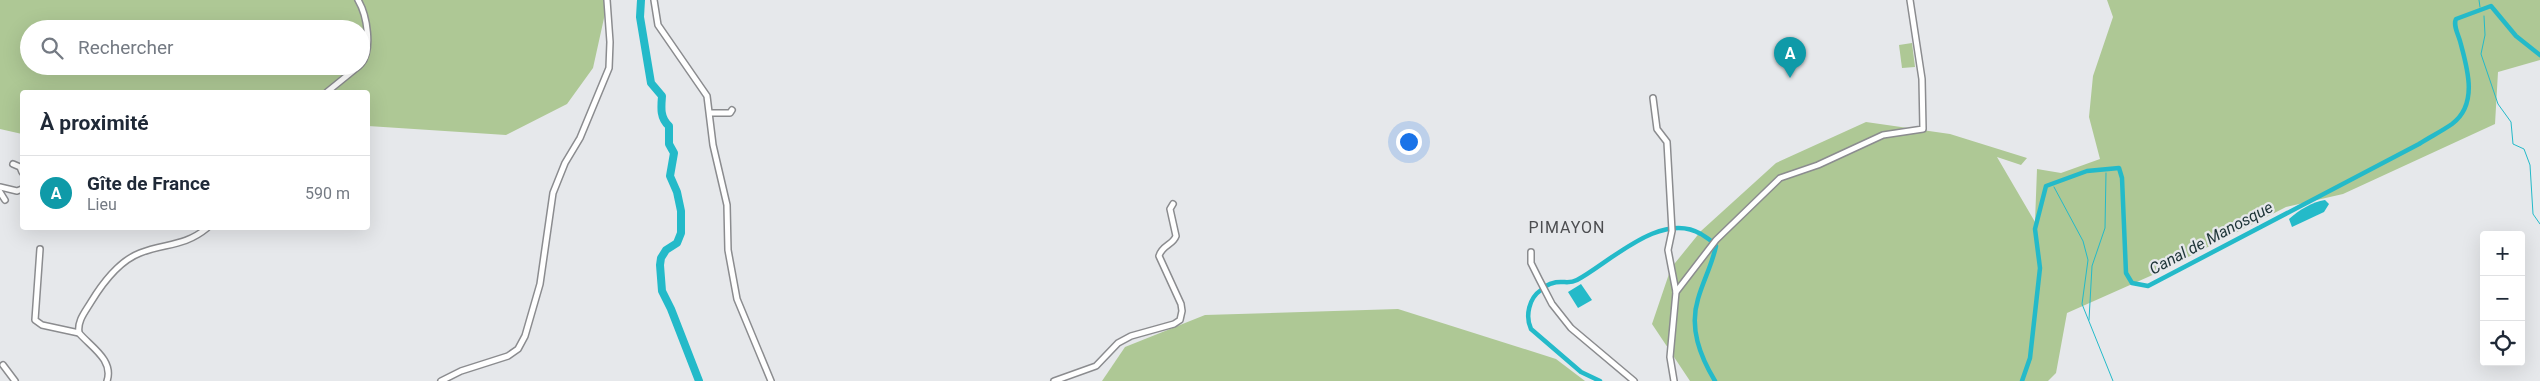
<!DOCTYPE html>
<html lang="fr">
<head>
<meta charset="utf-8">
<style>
  :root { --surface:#fff; --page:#f6f6f7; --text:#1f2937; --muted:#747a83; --line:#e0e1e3; --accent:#0b8043 }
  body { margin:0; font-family:Roboto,sans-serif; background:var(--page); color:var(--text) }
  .controls { position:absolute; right:15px; bottom:15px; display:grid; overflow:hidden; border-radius:5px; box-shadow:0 5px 20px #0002 }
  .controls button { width:45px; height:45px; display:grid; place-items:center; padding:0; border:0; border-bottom:1px solid var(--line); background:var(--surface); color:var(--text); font:25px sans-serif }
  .you { position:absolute; left:1408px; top:141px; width:18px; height:18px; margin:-12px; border:4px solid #fff; border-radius:50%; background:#1a73e8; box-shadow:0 0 0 8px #1a73e833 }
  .badge { display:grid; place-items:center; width:32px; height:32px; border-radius:50%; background:var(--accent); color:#fff; font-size:16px; font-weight:700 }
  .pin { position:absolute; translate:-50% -41px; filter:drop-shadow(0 1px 2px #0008) }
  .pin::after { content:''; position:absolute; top:26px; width:18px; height:15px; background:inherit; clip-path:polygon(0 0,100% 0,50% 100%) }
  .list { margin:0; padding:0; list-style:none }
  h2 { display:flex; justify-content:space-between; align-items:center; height:65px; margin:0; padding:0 20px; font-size:21px }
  h2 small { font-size:16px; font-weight:400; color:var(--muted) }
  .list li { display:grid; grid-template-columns:32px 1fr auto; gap:15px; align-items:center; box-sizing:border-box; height:75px; padding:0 20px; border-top:1px solid var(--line) }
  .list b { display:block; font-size:19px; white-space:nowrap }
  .list p { margin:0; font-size:16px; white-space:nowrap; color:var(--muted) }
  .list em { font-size:16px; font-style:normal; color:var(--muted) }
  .icon { flex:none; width:28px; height:28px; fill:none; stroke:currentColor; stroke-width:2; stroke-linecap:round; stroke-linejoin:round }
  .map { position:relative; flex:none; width:2540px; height:381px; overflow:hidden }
  .search { position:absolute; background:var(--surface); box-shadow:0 5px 20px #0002; left:20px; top:20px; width:350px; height:55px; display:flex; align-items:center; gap:12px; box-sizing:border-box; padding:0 18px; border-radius:28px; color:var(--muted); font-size:19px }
  .panel { position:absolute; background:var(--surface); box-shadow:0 5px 20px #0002; left:20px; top:90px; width:350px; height:140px; border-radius:5px }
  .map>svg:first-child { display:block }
  .green { fill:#aec895; fill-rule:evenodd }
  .water { fill:#24bac9 }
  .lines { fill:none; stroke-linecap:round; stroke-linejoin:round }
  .stream { stroke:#24bac9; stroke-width:1 }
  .canal { stroke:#24bac9; stroke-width:4.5 }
  .river { stroke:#24bac9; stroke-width:8 }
  .minor-casing { stroke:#8b8c8f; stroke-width:8 }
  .minor { stroke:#fff; stroke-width:5 }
  .labels { text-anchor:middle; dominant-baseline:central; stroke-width:4.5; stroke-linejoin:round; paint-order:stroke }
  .neighbourhood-label { font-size:16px; letter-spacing:1px; fill:#4c4d50; stroke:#e6e8eb }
  .water-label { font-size:16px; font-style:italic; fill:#1d3437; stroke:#e6e8eb }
</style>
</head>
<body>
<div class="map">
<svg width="2540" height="381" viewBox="0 0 2540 381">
  <rect width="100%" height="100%" fill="#e6e8eb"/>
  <g class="green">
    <path d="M 0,0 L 608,0 L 593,68 L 567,104 L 506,135 L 368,126 L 368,92 L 22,92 L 22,134 L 0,129 ZM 29,29 L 361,29 L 361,66 L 29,66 Z"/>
    <polygon points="2107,0 2540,0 2540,60 2498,72 2495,124 2343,194 2286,207 2157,273 2067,313 2056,373 2048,381 1690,381 1652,324 1671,268 1701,231 1776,163 1866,122 1950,134 2027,158 2021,165 1997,157 2035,222 2037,169 2061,173 2100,159 2089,117 2093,76 2113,17"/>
    <polygon points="1912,43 1915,67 1902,68 1899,45"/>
    <polygon points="1398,309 1556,359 1585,381 1102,381 1125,347 1205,315"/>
  </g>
  <g class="water">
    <path d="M 2325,200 L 2329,204 L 2324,212 L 2292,227 L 2289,219 C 2299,210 2312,202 2325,200 Z"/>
    <polygon points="1581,284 1592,300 1578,308 1568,292"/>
  </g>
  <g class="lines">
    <g class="stream">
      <polyline points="2479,0 2480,7"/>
      <polyline points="2484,16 2485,35 2481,54 2498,104 2511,122 2513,144 2524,149 2530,165 2533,214 2540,224"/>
      <polyline points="2054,187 2083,241 2088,260 2082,304 2113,381"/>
      <polyline points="2089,320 2092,266 2105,228 2106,173"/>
    </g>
    <g class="canal">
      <path d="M 1544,287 C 1561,277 1566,286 1577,280 C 1609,263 1661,210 1701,234 C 1707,238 1713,241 1716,246 C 1712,265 1703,281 1698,299 C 1689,328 1700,356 1715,381"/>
      <path d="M 1541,290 C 1529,298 1525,316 1531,329 L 1581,372 L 1600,381"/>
      <path d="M 2022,381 L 2030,358 L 2040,268 L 2035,229 L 2046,186 L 2087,171 L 2119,168 L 2122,178 L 2126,273 L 2132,283 L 2148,286 L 2419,144 C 2430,137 2442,131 2452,124 C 2479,104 2467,67 2460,41 C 2458,34 2453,25 2456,19 L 2491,6 L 2516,36 L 2540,55"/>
    </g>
    <path class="river" d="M 641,0 L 640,17 L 651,83 L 662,96 C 661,108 660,118 669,126 L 669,144 L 674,153 L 670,176 L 677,192 L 681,211 L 681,233 L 677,243 L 666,250 L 661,258 L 660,265 L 662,291 L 671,309 L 699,381"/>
    <defs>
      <g id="minor">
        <path d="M 358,0 C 367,15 373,50 361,64"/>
        <polyline points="654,0 658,25 707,96 713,145 727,205 728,250 737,299 771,381"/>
        <polyline points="327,92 359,66"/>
        <polyline points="1653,98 1657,129 1667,142 1672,231 1668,250 1676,292"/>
        <polyline points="711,113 730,113 732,110"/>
        <polyline points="13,164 20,167 22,172"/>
        <polyline points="0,187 17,191 22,189"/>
        <polyline points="0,192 5,200"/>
        <polyline points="40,249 35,320 42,325 79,333"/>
        <polyline points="1531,252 1531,263 1539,279 1552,304 1571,328 1634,381"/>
        <polyline points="3,365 15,381"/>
        <path d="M 107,381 C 114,360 91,347 79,333 C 77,321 85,312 91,302 C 102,284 119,261 140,253 C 165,243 184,247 207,228"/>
        <polyline points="441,381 461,371 508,356 518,349 525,336 540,284 553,193 565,163 580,138 609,68 610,42 607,0"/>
        <path d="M 1054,381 L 1096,366 L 1118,343 L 1131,336 L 1174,324 L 1180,320 L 1182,311 L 1181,304 L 1159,256 C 1162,245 1173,245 1176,236 L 1170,209 L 1173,204"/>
        <polyline points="1674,381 1670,357 1676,292 1716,240 1780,178 1818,165 1883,135 1923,129 1922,79 1910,0"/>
      </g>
    </defs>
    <use href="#minor" class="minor-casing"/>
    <use href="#minor" class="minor"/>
  </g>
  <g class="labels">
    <g class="neighbourhood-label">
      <text x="1567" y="227">PIMAYON</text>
    </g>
    <g class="water-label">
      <text transform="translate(2211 238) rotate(-28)">Canal de Manosque</text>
    </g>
  </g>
</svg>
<div class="controls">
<button>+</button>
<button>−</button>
<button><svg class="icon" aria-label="locate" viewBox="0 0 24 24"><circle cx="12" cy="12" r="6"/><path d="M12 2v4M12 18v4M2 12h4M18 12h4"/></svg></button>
</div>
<div class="you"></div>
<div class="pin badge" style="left:1790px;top:78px;background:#0f9aa8">A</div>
<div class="search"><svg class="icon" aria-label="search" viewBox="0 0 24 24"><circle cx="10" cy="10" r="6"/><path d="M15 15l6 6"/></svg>Rechercher</div>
<section class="panel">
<h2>À proximité<small></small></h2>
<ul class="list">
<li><span class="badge" style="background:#0f9aa8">A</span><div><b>Gîte de France</b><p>Lieu</p></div><em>590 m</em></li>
</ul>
</section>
</div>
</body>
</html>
